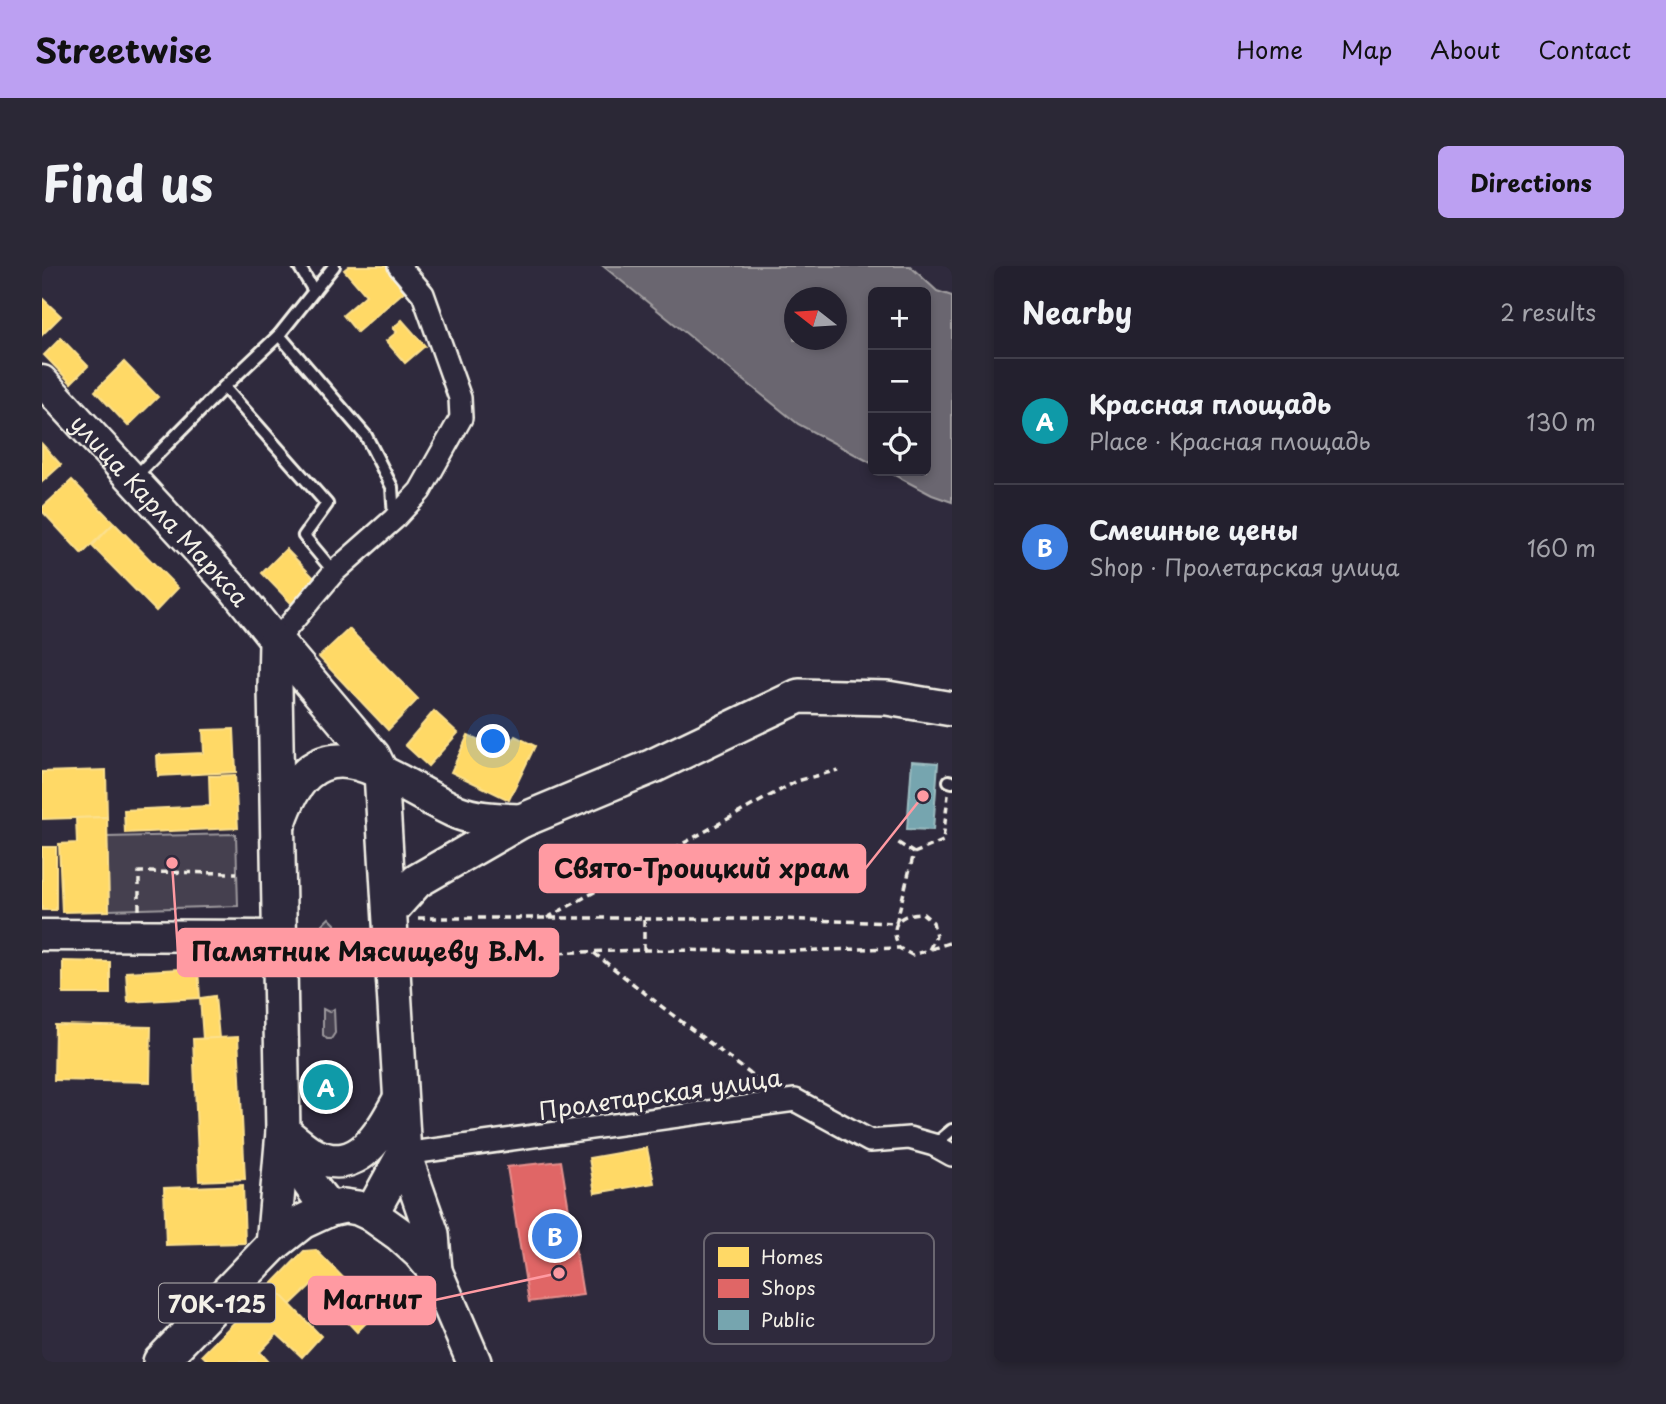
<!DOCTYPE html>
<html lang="en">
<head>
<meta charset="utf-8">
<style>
  :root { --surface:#23202e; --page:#2b2836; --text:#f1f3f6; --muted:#a3a3aa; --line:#403e4a; --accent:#bca0f2 }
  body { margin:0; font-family:"Playpen Sans",sans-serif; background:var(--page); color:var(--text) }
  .controls { position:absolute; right:21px; top:21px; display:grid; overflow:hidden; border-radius:10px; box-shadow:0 4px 10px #0003 }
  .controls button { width:63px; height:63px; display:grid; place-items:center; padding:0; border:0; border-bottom:2px solid var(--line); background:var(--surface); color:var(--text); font:35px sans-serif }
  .compass { position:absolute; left:742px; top:21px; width:63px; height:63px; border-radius:50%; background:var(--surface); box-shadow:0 4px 10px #0003; rotate:287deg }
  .you { position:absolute; left:452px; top:476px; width:24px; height:24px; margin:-18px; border:5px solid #fff; border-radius:50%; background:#1a73e8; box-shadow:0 0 0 10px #1a73e833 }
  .badge { display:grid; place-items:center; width:46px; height:46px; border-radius:50%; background:var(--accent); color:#fff; font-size:23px; font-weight:700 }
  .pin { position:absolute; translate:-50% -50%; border:4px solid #fff; box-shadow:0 2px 7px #0006 }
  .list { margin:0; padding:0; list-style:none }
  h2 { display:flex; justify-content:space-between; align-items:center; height:91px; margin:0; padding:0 28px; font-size:30px }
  h2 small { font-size:23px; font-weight:400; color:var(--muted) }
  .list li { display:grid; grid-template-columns:46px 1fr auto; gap:21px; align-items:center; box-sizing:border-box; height:126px; padding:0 28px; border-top:2px solid var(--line) }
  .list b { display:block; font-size:26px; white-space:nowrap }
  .list p { margin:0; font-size:23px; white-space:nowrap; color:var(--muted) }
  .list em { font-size:23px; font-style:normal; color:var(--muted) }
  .icon { flex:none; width:38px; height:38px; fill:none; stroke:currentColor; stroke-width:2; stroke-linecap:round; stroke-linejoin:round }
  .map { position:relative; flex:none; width:910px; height:1096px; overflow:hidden; border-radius:10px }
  header { display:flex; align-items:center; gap:42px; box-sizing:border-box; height:98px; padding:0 35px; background:var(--accent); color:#111 }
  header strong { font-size:33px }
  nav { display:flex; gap:38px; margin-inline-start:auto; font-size:24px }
  .intro { display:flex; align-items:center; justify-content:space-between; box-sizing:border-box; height:168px; padding:0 42px }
  h1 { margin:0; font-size:49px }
  .button { padding:18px 32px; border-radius:10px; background:var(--accent); color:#111; font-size:24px; font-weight:700 }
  main { display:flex; gap:42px; padding:0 42px }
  aside { flex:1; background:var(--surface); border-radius:10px; box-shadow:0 4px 10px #0003 }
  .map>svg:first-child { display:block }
  .green { fill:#454050; stroke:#9c989c; stroke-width:2 }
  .water { fill:#6a6670; stroke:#a19ea0; stroke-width:2; fill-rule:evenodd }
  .homes { fill:#ffd966; stroke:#fce08d; stroke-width:2 }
  .shops { fill:#e06666; stroke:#e6908d; stroke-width:2 }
  .public { fill:#76a5af; stroke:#9cbcc0; stroke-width:2 }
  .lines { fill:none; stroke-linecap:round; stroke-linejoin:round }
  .service-casing { stroke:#f4f1e8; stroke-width:16 }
  .minor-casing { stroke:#f4f1e8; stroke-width:26 }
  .secondary-casing { stroke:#f4f1e8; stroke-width:35 }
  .primary-casing { stroke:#f4f1e8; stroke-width:38 }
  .path { stroke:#f4f1e8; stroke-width:3.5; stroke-dasharray:7 5; stroke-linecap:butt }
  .service { stroke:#2f2a3d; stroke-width:10 }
  .minor { stroke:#2f2a3d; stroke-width:21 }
  .secondary { stroke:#2f2a3d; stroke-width:30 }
  .primary { stroke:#2f2a3d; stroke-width:33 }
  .labels { text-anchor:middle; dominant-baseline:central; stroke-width:7; stroke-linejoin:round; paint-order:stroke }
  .shield { fill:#2f2a3d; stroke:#b9b5b5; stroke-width:2 }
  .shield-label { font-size:23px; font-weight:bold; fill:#f4f1e8 }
  .street-label { font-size:24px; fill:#f4f1e8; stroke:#2f2a3d }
  .key { fill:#2f2a3d; stroke:#6a6670; stroke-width:2 }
  .key-label { font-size:19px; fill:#f4f1e8 }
  .leader { fill:none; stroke:#ff9aa2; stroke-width:2.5 }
  .callout-dot { fill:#ff9aa2; stroke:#2f2a3d; stroke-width:2.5 }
  .callout { fill:#ff9aa2; stroke:#ff9aa2; stroke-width:2.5 }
  .callout-label { font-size:26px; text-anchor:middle; font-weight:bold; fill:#111 }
</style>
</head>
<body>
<header>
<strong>Streetwise</strong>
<nav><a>Home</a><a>Map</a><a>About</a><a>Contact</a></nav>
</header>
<div class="intro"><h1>Find us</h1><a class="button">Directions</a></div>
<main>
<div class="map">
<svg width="910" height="1096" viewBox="0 0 910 1096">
  <rect width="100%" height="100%" fill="#2f2a3d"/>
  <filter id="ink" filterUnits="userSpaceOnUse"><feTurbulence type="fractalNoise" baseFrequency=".0143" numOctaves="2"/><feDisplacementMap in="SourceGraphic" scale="14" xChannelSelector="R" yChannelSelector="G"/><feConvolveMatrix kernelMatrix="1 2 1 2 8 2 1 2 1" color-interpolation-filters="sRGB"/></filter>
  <g filter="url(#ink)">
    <g class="green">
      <polygon points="194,568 196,640 67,644 65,571"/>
      <polygon points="287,652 293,658 294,682 288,680 281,683 281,658"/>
      <polygon points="281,743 287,746 292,743 293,767 289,773 285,773 281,769"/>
    </g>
    <path class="water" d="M 561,0 L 868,0 L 895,25 L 910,30 L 910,236 L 890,229 L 845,205 L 884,205 L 884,26 L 831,26 L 831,198 L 756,158 ZM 752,32 L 794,32 L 794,74 L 752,74 Z"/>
    <g class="homes">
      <polygon points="307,0 344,0 364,24 315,66 301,49 324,29 302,4"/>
      <polygon points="0,32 19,50 0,69"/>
      <polygon points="360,54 383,80 363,97 344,75 355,66 351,62"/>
      <polygon points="19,72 46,100 29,117 2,89"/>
      <polygon points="82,96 116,131 86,160 53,125"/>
      <polygon points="0,178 19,199 0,216"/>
      <polygon points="30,214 72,257 40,288 0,245 0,242"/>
      <polygon points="72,257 136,322 114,345 50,280"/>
      <polygon points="244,283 276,316 252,340 220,307"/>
      <polygon points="307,363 376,433 346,464 277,391"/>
      <polygon points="392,445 416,467 386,500 363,479"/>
      <polygon points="192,463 194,506 116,510 115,489 162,487 161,464"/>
      <polygon points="426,469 464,486 473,470 493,480 467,534 409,506"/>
      <polygon points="64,504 65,551 0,553 0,506"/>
      <polygon points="193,509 196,562 83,567 82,544 168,540 167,510"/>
      <polygon points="65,551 67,645 20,646 17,578 35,577 34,552"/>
      <rect x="0" y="581" width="14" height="63"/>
      <polygon points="21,695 68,696 68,728 21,728"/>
      <polygon points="156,702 158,732 86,736 84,706"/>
      <polygon points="173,730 177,772 161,773 158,732"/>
      <polygon points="13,759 109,761 108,816 12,814"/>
      <polygon points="196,771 203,913 157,915 151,773"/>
      <polygon points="605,882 612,917 553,927 547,892"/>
      <polygon points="201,919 203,977 124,979 122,922"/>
      <polygon points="274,984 335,1046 315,1066 270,1018 248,1039 229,1019 262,985"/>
      <polygon points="229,1019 279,1070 260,1091 235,1068 218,1086 227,1096 167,1096 160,1089"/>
    </g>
    <polygon class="shops" points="519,895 541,1029 487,1036 465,901"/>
    <polygon class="public" points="870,495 896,497 891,564 865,563"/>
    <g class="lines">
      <defs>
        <g id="service">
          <polyline points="257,0 272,25"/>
          <polyline points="237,69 324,170 350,221 352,252"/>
          <polyline points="182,121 285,238 262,270 292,306"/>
          <polyline points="93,211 182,121 237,69 292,0"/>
          <polyline points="907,515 910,516"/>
          <polyline points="892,879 910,864"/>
        </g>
        <g id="minor">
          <polyline points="234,375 292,306 352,253 378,225 419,152 418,132 381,28 357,0"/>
          <polyline points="362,888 753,834 828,875 867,872 892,879 910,889"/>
        </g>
        <g id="secondary">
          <path id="s1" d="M 0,115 L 192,323 L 234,375"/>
          <polyline points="0,669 238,670"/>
        </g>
        <g id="primary">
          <polyline points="234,375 331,490 339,506 362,888 329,948"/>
          <path d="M 238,554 C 276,444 348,516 415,546 C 435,554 457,554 479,555"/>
          <polyline points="348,645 375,615 479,555 611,500 757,430 845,432 910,443"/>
          <path d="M 241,866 C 251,873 261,883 272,889 C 317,911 340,866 358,833"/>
          <path d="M 243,871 C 255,898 267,921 288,943"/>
          <polyline points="362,888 390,968 393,1005"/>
          <polyline points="231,979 241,866 233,421 234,375"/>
          <polyline points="118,1096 231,979 260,956 288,943 302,940 316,942 329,948 357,968 378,987 393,1005 432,1096"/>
        </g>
      </defs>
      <use href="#service" class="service-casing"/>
      <use href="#minor" class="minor-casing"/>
      <use href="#secondary" class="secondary-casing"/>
      <use href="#primary" class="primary-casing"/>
      <g class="path">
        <polyline points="872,587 901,575 906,529"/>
        <polyline points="97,644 97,606 195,607"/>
        <polyline points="376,652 602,652 602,684 377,691"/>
        <polyline points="505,652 755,515 796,504"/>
        <polyline points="602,653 738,653 854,657 872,587 855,576"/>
        <polyline points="889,683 910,676"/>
        <path d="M 602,684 L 744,685 L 857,682 L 870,689 L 887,684 L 894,670 L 891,656 L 880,647 C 856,648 847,658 857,682"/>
        <polyline points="552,687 628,747 723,819"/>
      </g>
      <use href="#service" class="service"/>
      <use href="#minor" class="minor"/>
      <use href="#secondary" class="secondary"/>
      <use href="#primary" class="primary"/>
    </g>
  </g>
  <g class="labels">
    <rect class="shield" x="117" y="1017.5" width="116" height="39" rx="5"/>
    <g class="shield-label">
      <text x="175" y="1037">70К-125</text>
    </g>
    <g class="street-label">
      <text stroke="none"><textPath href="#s1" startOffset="175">улица Карла Маркса</textPath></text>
      <text transform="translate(618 827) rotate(-8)">Пролетарская улица</text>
    </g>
  </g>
  <rect x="662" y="967" width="230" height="111" rx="10" class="key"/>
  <rect x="676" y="981" width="31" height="20" fill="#ffd966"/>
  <rect x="676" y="1013" width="31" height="19" fill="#e06666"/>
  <rect x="676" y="1044" width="31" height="20" fill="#76a5af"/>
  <g class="key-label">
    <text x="719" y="998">Homes</text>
    <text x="719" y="1029">Shops</text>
    <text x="719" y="1061">Public</text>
  </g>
  <path class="leader" d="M881 530L823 603M130 597L136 686M517 1007L393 1034"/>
  <g class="callout-dot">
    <circle cx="881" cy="530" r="7"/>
    <circle cx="130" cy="597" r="7"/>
    <circle cx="517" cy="1007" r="7"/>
  </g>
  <g class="callout">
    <rect x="498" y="579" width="325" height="47" rx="7"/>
    <rect x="136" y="663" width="380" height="47" rx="7"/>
    <rect x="267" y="1011" width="126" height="47" rx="7"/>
  </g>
  <g class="callout-label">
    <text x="660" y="612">Свято-Троицкий храм</text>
    <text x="326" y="695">Памятник Мясищеву В.М.</text>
    <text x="330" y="1043">Магнит</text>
  </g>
</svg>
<div class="controls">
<button>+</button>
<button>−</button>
<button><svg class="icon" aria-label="locate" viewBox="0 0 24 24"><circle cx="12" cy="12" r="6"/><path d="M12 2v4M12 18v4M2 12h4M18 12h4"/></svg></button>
</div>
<svg class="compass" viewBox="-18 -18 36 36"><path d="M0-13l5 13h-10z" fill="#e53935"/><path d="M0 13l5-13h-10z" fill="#a3a3aa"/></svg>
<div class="you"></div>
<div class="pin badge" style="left:284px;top:821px;background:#0f9aa8">A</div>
<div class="pin badge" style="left:513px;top:970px;background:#3f7fe0">B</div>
</div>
<aside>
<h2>Nearby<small>2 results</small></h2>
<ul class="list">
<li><span class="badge" style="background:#0f9aa8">A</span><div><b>Красная площадь</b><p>Place · Красная площадь</p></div><em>130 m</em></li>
<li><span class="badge" style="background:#3f7fe0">B</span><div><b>Смешные цены</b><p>Shop · Пролетарская улица</p></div><em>160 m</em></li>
</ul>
</aside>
</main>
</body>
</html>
